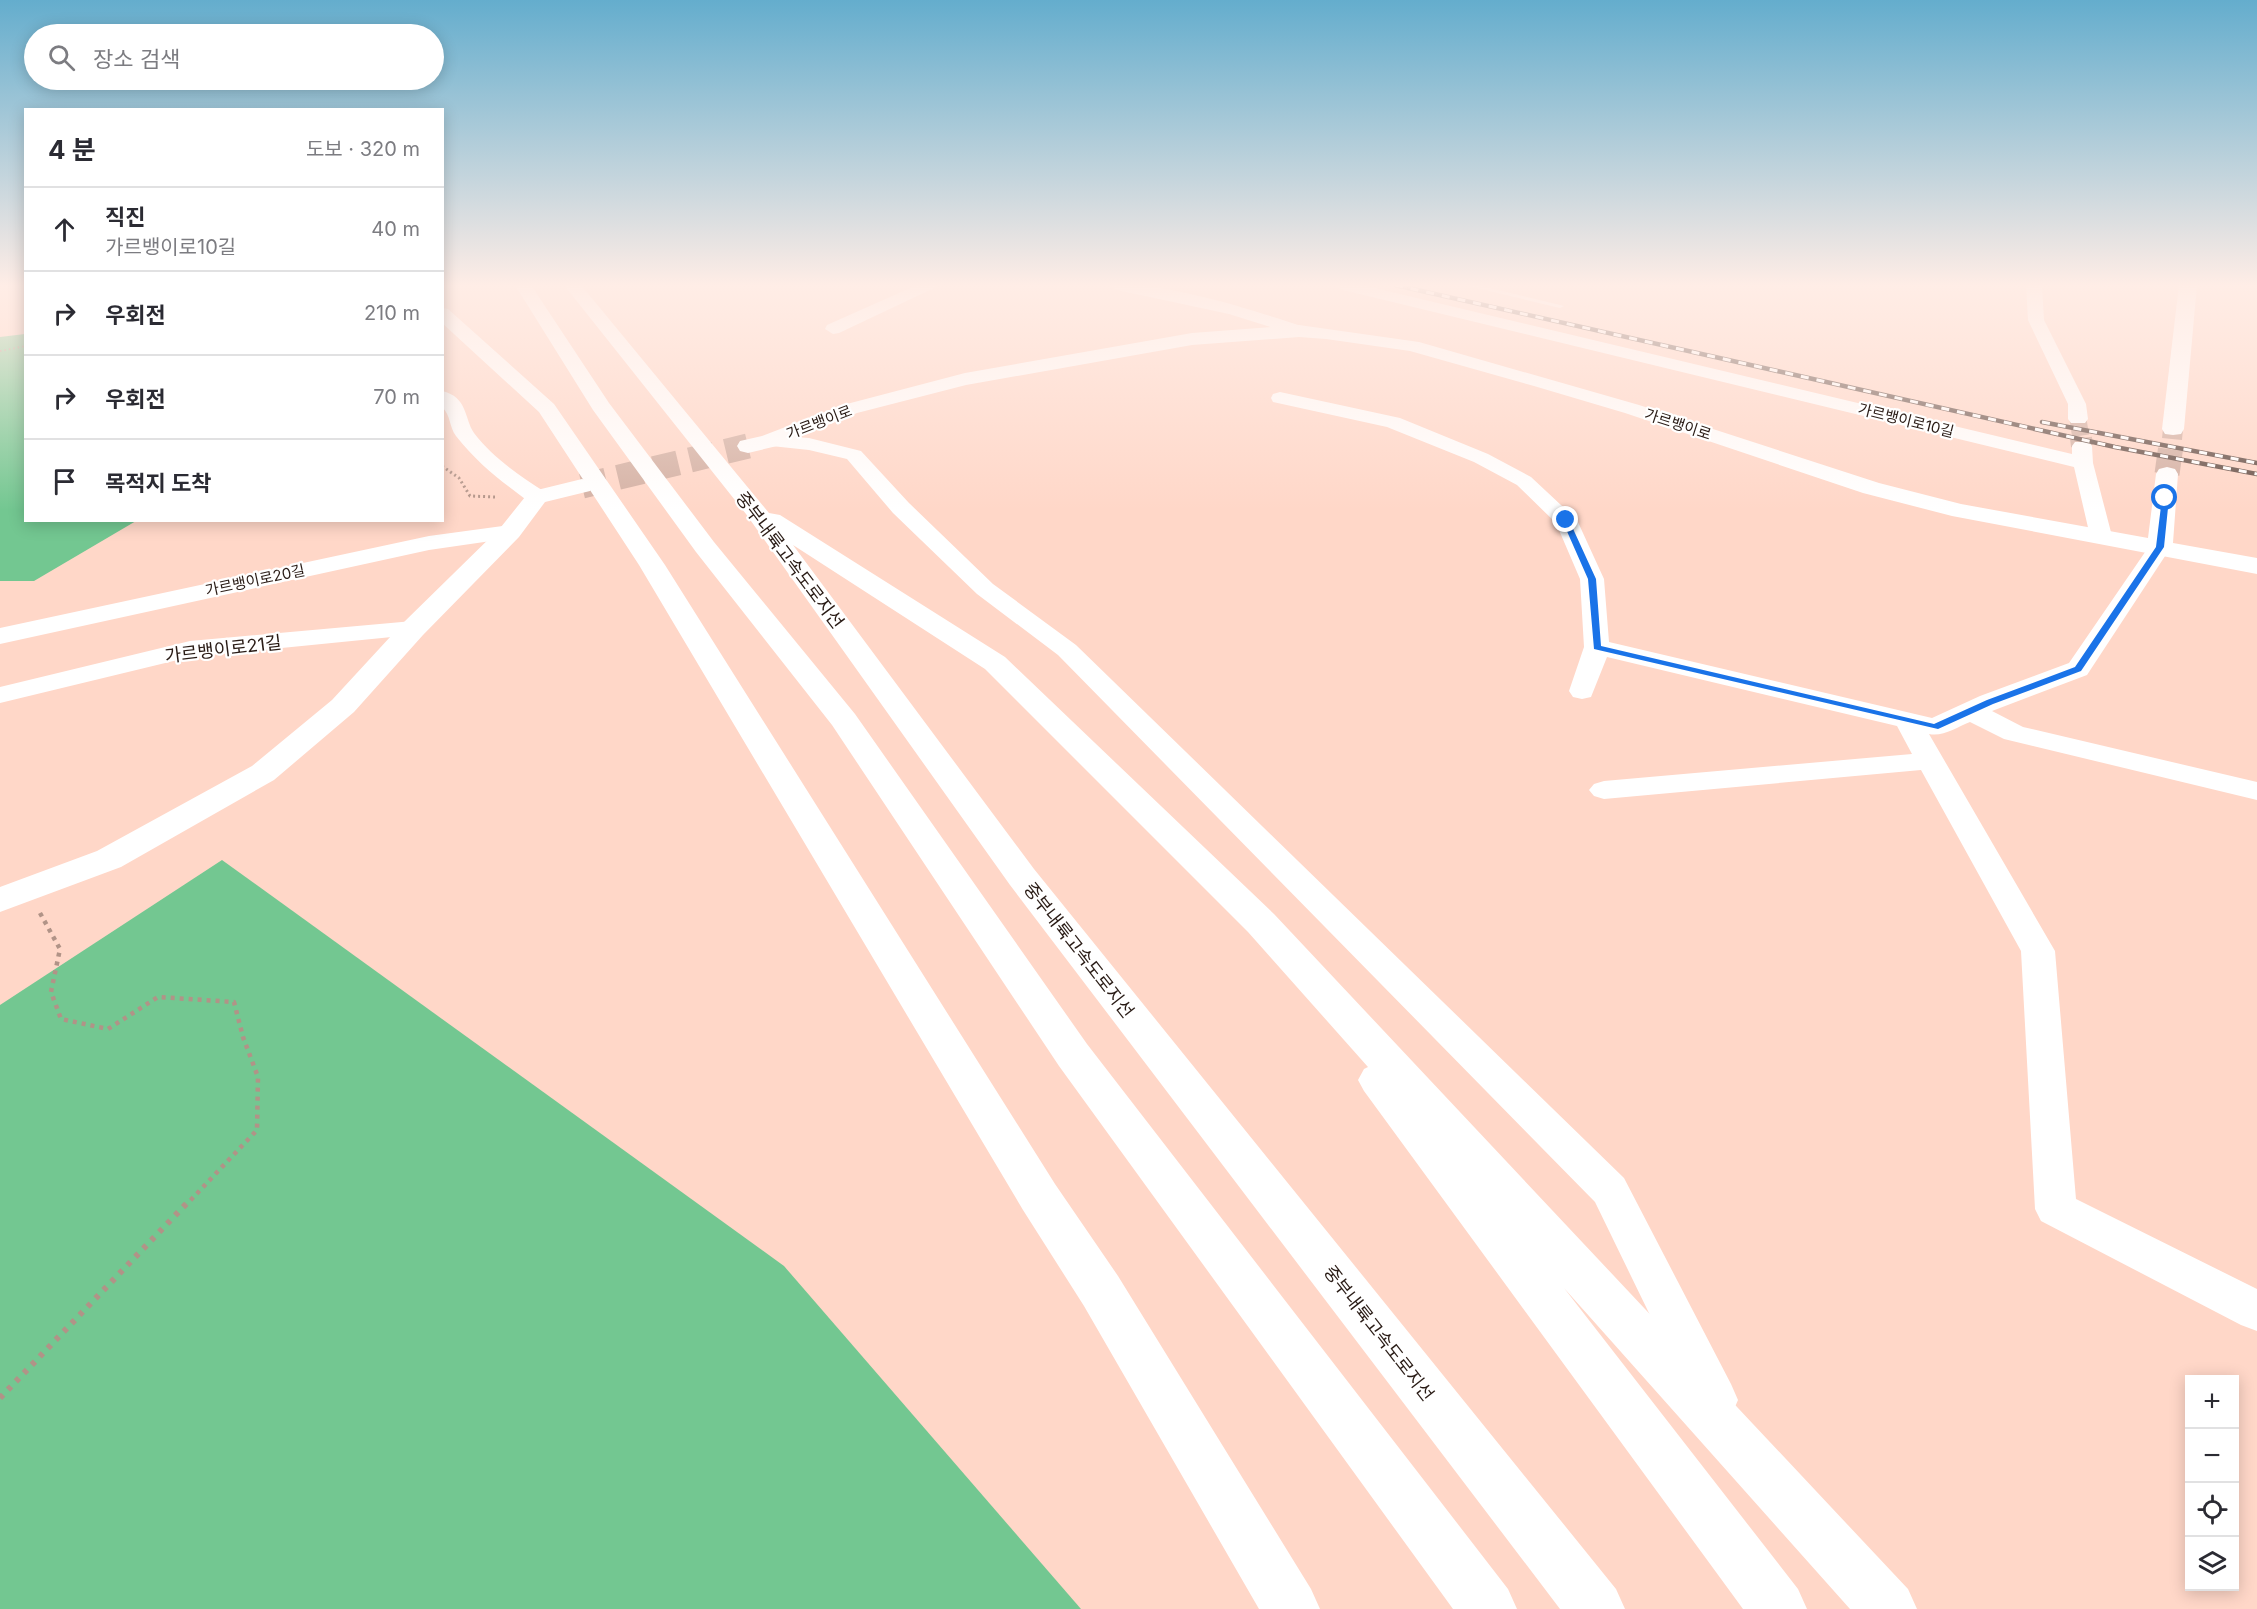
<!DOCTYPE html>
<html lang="ko">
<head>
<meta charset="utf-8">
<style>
  :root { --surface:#fff; --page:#f7f7f7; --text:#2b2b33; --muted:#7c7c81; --line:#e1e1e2 }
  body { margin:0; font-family:Inter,"Noto Sans KR",sans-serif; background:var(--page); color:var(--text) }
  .controls { position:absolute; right:18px; bottom:18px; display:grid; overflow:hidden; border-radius:0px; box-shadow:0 3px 15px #0003 }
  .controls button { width:54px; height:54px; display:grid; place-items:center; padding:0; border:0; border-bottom:2px solid var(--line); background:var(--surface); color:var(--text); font:30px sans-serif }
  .stop { position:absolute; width:18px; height:18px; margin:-14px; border:4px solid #1a73e8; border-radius:50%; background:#fff }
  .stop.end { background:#1a73e8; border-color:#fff; box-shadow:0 2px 6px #0008 }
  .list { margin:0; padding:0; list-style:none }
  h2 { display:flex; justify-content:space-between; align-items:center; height:78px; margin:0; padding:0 24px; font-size:26px }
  h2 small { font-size:20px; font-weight:400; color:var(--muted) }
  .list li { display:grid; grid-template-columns:39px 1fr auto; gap:18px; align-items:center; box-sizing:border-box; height:84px; padding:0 24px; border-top:2px solid var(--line) }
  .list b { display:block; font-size:22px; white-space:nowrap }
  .list p { margin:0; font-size:20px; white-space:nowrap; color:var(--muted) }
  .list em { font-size:20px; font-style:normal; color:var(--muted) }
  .icon { flex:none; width:33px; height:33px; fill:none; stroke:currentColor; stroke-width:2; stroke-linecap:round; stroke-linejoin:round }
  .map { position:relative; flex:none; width:2257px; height:1609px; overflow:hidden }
  .search { position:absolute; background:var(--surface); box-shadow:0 3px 15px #0003; left:24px; top:24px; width:420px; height:66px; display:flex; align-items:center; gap:15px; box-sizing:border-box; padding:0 21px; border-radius:33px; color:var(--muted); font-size:22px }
  .panel { position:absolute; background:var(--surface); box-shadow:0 3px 15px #0003; left:24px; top:108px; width:420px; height:414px; border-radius:0px }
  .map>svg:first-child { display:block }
  .forest { fill:#73c791 }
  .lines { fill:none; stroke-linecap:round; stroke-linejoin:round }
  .street-tunnel-far1 { stroke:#d4b1a4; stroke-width:17; stroke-dasharray:17 9; stroke-linecap:butt }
  .street-tunnel { stroke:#d4b1a4; stroke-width:22; stroke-dasharray:22 11; stroke-linecap:butt }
  .secondary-tunnel-far1 { stroke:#d4b1a4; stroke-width:20; stroke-dasharray:20 10; stroke-linecap:butt }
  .secondary-tunnel { stroke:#d4b1a4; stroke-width:25; stroke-dasharray:25 12; stroke-linecap:butt }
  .path-far3 { stroke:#b19387; stroke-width:2; stroke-dasharray:1.5 3; stroke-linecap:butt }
  .path-far2 { stroke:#b19387; stroke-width:3; stroke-dasharray:2 3; stroke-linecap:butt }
  .path-far1 { stroke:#b19387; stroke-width:4.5; stroke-dasharray:4 5; stroke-linecap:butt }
  .path { stroke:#b19387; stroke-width:6; stroke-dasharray:4.5 7; stroke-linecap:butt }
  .lane { fill:#fff; fill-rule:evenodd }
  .street { fill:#fff; fill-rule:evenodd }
  .secondary { fill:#fff; fill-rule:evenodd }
  .highway { fill:#fff; fill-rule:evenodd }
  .rail-casing { stroke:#675149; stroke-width:4.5 }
  .rail { stroke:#fff; stroke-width:3; stroke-dasharray:8; stroke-linecap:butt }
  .route { fill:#1a73e8 }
  .labels { text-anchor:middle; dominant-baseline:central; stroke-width:4.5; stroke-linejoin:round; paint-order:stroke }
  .far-street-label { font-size:15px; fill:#291b15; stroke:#fff }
  .street-label { font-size:18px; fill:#291b15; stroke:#fff }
</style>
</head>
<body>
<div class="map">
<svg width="2257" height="1609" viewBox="0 0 2257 1609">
  <rect width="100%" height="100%" fill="#ffd7c8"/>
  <g class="forest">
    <polygon points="25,334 26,520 136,521 34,581 0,581 0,337"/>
    <polygon points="222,860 784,1266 1081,1609 0,1609 0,1005"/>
  </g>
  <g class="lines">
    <polyline class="street-tunnel-far1" points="2078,419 2081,439"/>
    <polyline class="street-tunnel" points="2081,438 2082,446"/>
    <polyline class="secondary-tunnel-far1" points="2172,439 2173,429"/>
    <g class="secondary-tunnel">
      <polyline points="2167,474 2172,438"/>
      <polyline points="582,486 748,446"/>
    </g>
    <polyline class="path-far3" points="0,351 26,346"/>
    <polyline class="path-far2" points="442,466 459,478 470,496 495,497"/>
    <polyline class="path-far1" points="40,913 60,949 51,992 61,1019 108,1029 158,997 234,1002 243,1037 258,1077 257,1130 187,1204"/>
    <polyline class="path" points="0,1398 188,1202"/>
    <polygon class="lane" points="1464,285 1477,285 1564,306 1560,308"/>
    <g class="street">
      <polygon points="917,285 937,285 934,288 839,333 833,334 825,329 827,325"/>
      <path d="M 1109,285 C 1169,282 1248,309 1305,327 L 1307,331 L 1299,336 L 1229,314 L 1117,290 Z"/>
      <polygon points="1335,285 1362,285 2072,454 2072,446 2075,442 2089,442 2092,446 2093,463 2112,536 2109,541 2101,543 2093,541 2090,536 2074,467 1343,290"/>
      <polygon points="2026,285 2042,285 2044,320 2086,404 2088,419 2085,423 2071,423 2068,419 2068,404 2028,320"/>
      <path d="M 442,391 C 468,397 464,418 474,433 C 493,458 519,475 545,492 L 548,497 L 545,502 L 537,503 L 529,502 C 500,480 479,465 456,436 C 449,427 451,415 442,407 Z"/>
      <path d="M 1280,392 L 1400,418 L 1488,454 L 1531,477 L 1577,520 L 1604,579 L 1609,642 L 1932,718 L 1980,696 L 2069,663 L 2152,542 L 2160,540 L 2168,542 L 2171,547 L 2087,675 L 1992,711 L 2023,727 L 2257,782 L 2257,800 L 2004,739 L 1970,722 C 1957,727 1943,737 1929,734 L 2055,951 L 2076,1199 L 2257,1289 L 2257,1331 L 2241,1325 L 2041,1221 L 2035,1209 L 2021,951 L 1921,770 L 1604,799 L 1594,796 L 1589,790 L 1594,784 L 1604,781 L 1912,754 L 1897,726 L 1607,657 L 1591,697 L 1582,699 L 1573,697 L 1569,691 L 1584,647 L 1580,579 L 1556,523 L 1517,485 L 1474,462 L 1387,427 L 1273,402 L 1271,398 L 1273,394 Z"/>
      <polygon points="769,435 809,438 861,451 909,503 993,584 1076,645 1624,1178 1731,1384 1738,1400 1731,1416 1715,1422 1699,1416 1595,1202 1058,655 977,594 893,513 847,459 809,450 762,445 759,441 762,437"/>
      <polygon points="510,525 518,527 521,532 518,537 429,550 0,644 0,628 429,536"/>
      <polygon points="413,621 422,624 426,629 422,634 190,657 0,703 0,687 190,641"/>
    </g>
    <g class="secondary">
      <polygon points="2179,285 2197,285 2184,429 2181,434 2173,435 2165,434 2162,429"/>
      <polygon points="1299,325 1419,342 1639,405 1879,483 1961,504 2148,538 2156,474 2159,469 2167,467 2175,469 2178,474 2173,543 2257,558 2257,574 1952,516 1863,493 1625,413 1534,386 1410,351 1326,339 1299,337 1192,345 966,385 857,413 777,446 748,453 740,451 737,446 740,441 762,436 843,405 965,373 1192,333"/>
      <polygon points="582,479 590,481 594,486 590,491 545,502 519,537 423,635 354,712 274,780 121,867 0,912 0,887 97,851 252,766 332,700 403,623 501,527 529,492"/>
    </g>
    <g class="highway">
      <polygon points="515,285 531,285 609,403 714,542 855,714 1087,1044 1508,1589 1517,1609 1453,1609 1059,1066 832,725 696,552 593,410"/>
      <polygon points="564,285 581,285 769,513 780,515 1005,657 1274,914 1908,1589 1917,1609 1850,1609 1564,1288 1798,1589 1807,1609 1743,1609 1364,1091 1358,1080 1364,1069 1368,1067 1248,932 985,669 793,545 1034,869 1616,1589 1625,1609 1560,1609 1010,885 746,514"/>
      <polygon points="442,308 448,309 554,404 665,565 1055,1184 1118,1276 1311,1589 1320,1609 1259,1609 1084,1306 1023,1210 639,565 539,412 442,323"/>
    </g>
    <defs>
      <g id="rail">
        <polyline points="1395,285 2115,447 2257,474"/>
        <polyline points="2042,422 2257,463"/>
      </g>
    </defs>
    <use href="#rail" class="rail-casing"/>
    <use href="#rail" class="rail"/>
  </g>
  <linearGradient id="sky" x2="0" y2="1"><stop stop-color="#64adcd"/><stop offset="0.56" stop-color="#ffede6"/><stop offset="1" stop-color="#ffede6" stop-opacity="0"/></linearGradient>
  <rect width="2257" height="510" fill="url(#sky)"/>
  <polygon class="route" points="2165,496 2169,498 2164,547 2081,671 1993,704 1938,729 1594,649 1588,579 1562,520 1566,518 1569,520 1596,579 1601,646 1934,724 1987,700 2075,667 2156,547 2162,498"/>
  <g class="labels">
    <g class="far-street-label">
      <text transform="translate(1906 420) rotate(14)">가르뱅이로10길</text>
      <text transform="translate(819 422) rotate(-21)">가르뱅이로</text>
      <text transform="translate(1678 424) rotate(18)">가르뱅이로</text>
      <text transform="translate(255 580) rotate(-12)">가르뱅이로20길</text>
    </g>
    <g class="street-label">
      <text transform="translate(790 560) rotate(53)">중부내륙고속도로지선</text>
      <text transform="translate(223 649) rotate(-7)">가르뱅이로21길</text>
      <text transform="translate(1079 950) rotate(52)">중부내륙고속도로지선</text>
      <text transform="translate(1379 1333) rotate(52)">중부내륙고속도로지선</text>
    </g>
  </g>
</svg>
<div class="controls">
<button>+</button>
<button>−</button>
<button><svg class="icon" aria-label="locate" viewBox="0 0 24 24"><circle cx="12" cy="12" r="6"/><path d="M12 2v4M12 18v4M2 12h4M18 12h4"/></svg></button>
<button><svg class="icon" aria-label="layers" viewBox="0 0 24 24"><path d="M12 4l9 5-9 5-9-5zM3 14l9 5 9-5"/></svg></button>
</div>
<div class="stop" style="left:2165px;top:498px"></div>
<div class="stop end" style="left:1566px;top:520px"></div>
<div class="search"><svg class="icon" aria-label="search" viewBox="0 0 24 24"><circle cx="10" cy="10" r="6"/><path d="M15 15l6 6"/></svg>장소 검색</div>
<section class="panel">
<h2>4 분<small>도보 · 320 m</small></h2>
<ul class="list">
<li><svg class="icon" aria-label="ahead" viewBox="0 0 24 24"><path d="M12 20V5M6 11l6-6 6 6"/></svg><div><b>직진</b><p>가르뱅이로10길</p></div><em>40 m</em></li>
<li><svg class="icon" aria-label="right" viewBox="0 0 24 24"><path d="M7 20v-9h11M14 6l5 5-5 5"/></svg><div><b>우회전</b></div><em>210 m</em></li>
<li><svg class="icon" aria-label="right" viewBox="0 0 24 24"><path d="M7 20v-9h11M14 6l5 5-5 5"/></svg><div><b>우회전</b></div><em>70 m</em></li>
<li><svg class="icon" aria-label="arrive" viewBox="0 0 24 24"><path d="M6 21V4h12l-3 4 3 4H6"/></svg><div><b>목적지 도착</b></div></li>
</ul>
</section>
</div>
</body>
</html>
